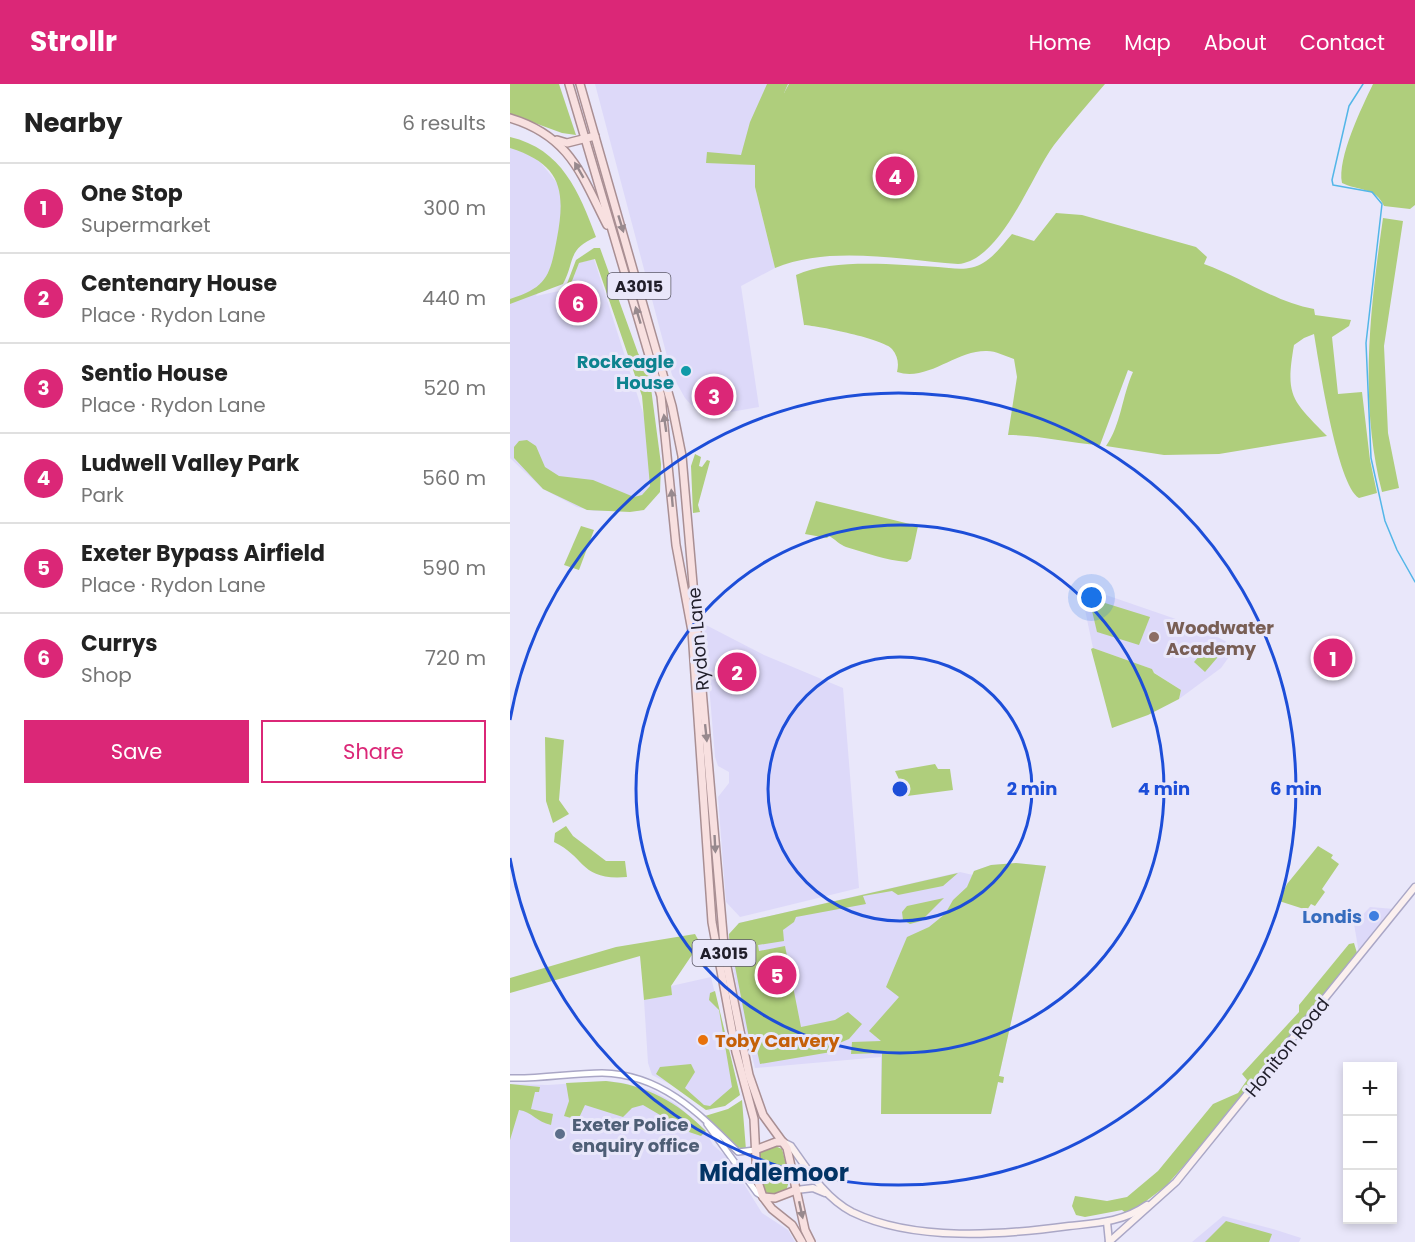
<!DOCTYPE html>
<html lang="en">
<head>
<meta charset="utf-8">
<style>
  :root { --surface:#fff; --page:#f2f2f2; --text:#222; --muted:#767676; --line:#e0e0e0; --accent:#db2777 }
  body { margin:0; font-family:Poppins,sans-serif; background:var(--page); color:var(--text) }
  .controls { position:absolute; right:18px; bottom:18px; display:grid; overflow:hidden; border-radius:0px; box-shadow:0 3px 9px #0003 }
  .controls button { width:54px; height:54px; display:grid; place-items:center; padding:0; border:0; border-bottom:2px solid var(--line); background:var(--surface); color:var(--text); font:30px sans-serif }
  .you { position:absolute; left:582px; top:514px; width:21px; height:21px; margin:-15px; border:4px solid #fff; border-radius:50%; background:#1a73e8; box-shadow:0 0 0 9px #1a73e833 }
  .badge { display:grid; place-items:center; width:39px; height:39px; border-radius:50%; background:var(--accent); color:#fff; font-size:20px; font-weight:700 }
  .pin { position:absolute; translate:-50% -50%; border:3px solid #fff; box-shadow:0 2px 6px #0006 }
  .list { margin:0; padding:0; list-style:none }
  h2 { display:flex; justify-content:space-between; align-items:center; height:78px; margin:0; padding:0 24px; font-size:26px }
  h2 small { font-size:20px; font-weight:400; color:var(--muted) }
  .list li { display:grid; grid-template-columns:39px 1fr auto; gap:18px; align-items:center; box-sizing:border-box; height:90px; padding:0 24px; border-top:2px solid var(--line) }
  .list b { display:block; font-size:22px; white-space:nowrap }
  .list p { margin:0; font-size:20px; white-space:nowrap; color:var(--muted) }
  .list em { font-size:20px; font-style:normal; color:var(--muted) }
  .actions { display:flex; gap:12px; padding:18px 24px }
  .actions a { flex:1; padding:14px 0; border:2px solid var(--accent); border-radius:0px; text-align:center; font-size:21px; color:var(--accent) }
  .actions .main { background:var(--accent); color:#fff }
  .icon { flex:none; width:33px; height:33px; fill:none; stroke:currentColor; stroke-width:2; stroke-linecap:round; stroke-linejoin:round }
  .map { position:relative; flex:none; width:905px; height:1158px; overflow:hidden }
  header { display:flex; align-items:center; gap:36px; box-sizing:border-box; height:84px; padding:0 30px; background:var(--accent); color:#fff }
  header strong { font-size:28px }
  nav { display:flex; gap:33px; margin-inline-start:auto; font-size:21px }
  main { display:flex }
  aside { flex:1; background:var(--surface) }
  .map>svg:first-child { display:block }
  .built { fill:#ddd9f9 }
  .green { fill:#afce7c }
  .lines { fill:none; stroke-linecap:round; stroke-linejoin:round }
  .stream { stroke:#53b6e8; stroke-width:1.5 }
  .tertiary-casing { stroke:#aaa7c6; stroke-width:8 }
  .secondary-casing { stroke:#aaa7c6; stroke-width:9 }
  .primary-casing { stroke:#a98f93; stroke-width:10 }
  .tertiary { stroke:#fff; stroke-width:5 }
  .secondary { stroke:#fbf0ef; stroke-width:6 }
  .primary { stroke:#f8e0e0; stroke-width:7 }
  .oneway { fill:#97898e }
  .ring { fill:none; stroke:#1d4ed8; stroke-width:3 }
  .culture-dot { fill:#0f9aa8; stroke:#e9e7fa; stroke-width:2 }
  .education-dot { fill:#8d6e63; stroke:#e9e7fa; stroke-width:2 }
  .shop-dot { fill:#3f7fe0; stroke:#e9e7fa; stroke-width:2 }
  .food-dot { fill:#e8710a; stroke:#e9e7fa; stroke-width:2 }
  .service-dot { fill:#5c6f8a; stroke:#e9e7fa; stroke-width:2 }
  .labels { text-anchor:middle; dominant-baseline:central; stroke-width:6; stroke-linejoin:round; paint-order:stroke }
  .shield { fill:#e9e7fa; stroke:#5c5a68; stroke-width:1.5 }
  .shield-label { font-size:16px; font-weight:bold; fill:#201e2a }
  .culture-label { font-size:18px; font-weight:bold; fill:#0d838f; stroke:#e9e7fa; text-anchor:end }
  .education-label { font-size:18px; font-weight:bold; fill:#785e54; stroke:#e9e7fa; text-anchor:start }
  .street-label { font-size:18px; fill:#201e2a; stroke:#e9e7fa }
  .shop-label { font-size:18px; font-weight:bold; fill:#366cbe; stroke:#e9e7fa; text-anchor:end }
  .food-label { font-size:18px; font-weight:bold; fill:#c56008; stroke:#e9e7fa; text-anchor:start }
  .service-label { font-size:18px; font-weight:bold; fill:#4e5e75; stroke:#e9e7fa; text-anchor:start }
  .district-label { font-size:24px; font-weight:bold; fill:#023465; stroke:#e9e7fa }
  .centre { fill:#1d4ed8; stroke:#e9e7fa; stroke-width:3 }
  .ring-label { font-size:18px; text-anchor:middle; font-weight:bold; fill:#1d4ed8; stroke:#e9e7fa; stroke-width:6; stroke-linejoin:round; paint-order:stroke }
</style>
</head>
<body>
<header>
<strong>Strollr</strong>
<nav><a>Home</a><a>Map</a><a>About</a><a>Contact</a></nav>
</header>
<main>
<aside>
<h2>Nearby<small>6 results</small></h2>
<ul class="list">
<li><span class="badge">1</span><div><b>One Stop</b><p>Supermarket</p></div><em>300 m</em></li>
<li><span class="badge">2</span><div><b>Centenary House</b><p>Place · Rydon Lane</p></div><em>440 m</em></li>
<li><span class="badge">3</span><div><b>Sentio House</b><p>Place · Rydon Lane</p></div><em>520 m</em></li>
<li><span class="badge">4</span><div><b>Ludwell Valley Park</b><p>Park</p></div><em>560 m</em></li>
<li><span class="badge">5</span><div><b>Exeter Bypass Airfield</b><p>Place · Rydon Lane</p></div><em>590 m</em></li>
<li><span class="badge">6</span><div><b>Currys</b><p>Shop</p></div><em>720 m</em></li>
</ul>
<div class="actions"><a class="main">Save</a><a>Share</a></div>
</aside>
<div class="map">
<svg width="905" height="1158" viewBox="0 0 905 1158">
  <rect width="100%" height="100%" fill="#e9e7fa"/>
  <g class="built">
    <polygon points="85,0 279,0 255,42 245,103 265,184 231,202 249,323 198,332 185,325 175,314 162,291"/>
    <polygon points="0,63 27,74 51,104 53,122 43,182 26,212 49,207 55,203 68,179 84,175 148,376 150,401 129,427 84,427 67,423 33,405 0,374"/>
    <polygon points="570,502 689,543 726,563 711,584 669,615 671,606 643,588 642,585 583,564"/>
    <polygon points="194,540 254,571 333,604 349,804 230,833 216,818 208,713 219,699 219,688 208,682 205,673"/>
    <polygon points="506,779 536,782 489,992 494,993 493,999 488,998 481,1030 371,1030 371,973 245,984 231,927 218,855 229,839 450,788 463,791 464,787 481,781"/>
    <polygon points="860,823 884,825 849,869 844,840"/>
    <polygon points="201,893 227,1001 199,1027 176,1008 142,991 138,979 134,916 161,911 161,902"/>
    <polygon points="96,997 113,999 144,1007 166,1020 195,1046 203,1061 218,1074 252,1129 278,1146 285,1158 0,1158 0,1000 38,1001"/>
    <polygon points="713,1132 763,1145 791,1154 789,1158 682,1158"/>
  </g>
  <g class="green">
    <polygon points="0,0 49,0 66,51 52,49 0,30"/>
    <path d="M 257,0 L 278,0 L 274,9 L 279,0 L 595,0 C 578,20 560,40 544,61 C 521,92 491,177 448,180 C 391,176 320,161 265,184 L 245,103 L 245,81 L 196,79 L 197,68 L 231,71 L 240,38 Z"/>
    <path d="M 863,0 L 905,0 L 905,121 L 900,125 L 874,122 C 866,103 848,107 832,99 C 827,74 852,23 863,0 Z"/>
    <path d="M 0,53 C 52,65 69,108 86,153 C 57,165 65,178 53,200 L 0,220 L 0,215 C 38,203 40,191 47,154 C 56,106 51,80 0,64 Z"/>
    <path d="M 546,129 L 572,131 L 686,163 L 697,173 L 694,180 C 731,193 765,218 804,225 L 805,231 L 841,236 L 839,242 L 822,253 L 828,310 L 852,308 L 860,376 L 867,409 L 849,414 C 827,401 809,279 804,250 L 794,254 L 784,261 C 775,313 782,316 817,352 L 709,370 L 654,371 L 596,362 C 611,341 612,312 623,288 L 618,286 L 590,361 C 559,359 530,351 498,351 L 507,293 L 504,275 C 495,272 486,267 477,267 C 446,266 418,298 387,288 C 389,280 388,272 382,265 C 374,255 309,242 294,241 L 286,191 C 324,174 386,181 428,183 C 442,184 459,188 473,179 C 485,172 493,160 502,150 L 524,157 Z"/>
    <path d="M 873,134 L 893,137 L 874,262 L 878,349 L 889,404 L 872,408 C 849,318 860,225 873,134 Z"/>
    <polygon points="84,164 90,164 128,269 139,289 151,380 150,408 134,426 120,428 77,426 33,405 4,374 4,363 9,357 17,356 26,362 35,383 49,392 83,396 124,413 132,411 140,402 132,312 85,175 69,179 62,197 55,205 66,176"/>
    <polygon points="185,370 191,373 189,382 192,383 197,376 200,377 188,421 190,428 183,429 181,382"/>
    <path d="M 306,417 L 408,442 L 401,475 L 397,478 C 375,476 356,469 336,463 C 330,461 325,455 319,452 L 317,454 L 295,450 Z"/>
    <polygon points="71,442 84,446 69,486 54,481"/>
    <polygon points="579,514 640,533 629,561 587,548"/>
    <polygon points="702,557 713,567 695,588 684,578"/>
    <polygon points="583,564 642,585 644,589 671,606 669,615 638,631 602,644 581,565"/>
    <polygon points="35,653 54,656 49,716 59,730 43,739 36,717"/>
    <polygon points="425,680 428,685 440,685 443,706 397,712 385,687"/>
    <path d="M 56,742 L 63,752 L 96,777 L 115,777 L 117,793 C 70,797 76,773 44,758 L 45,749 Z"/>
    <polygon points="808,762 823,771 821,774 829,780 812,805 815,808 805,822 801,820 797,826 769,817 777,800"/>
    <polygon points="506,779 536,782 489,992 494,993 493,999 488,998 481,1030 371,1030 372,969 341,970 342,958 371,957 359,947 389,913 376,903 397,853 419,843 435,830 443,816 457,803 464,787 481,781"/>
    <polygon points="448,789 433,802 388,811 382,807 353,812 356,820 286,833 284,838 273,846 274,857 248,861 249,867 275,862 291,943 325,936 338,928 352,940 339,955 320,963 321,968 250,980 244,953 239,954 223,872 220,872 219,850 229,839"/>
    <polygon points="434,814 411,837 400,840 393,836 392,828 397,822"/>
    <polygon points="185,850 190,859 161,902 162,911 134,916 130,872 0,909 0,894 106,863"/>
    <polygon points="844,859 847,869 722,1027 656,1102 623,1127 616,1129 612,1126 575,1133 566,1131 562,1122 565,1112 597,1117 617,1113 648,1087 703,1020 728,1009 737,996 732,990 789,928 789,921 839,860"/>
    <polygon points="205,907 230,1011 215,1022 196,1026 146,990 150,983 181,980 185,988 175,1004 194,1021 200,1022 222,1003 209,926 199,916 200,909"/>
    <path d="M 96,997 C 137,1001 167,1018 196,1047 L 191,1052 L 179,1048 L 133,1021 L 122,1024 L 113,1033 L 75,1021 L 68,1036 L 54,1032 L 59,1017 L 56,999 Z"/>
    <path d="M 0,1000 L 30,1003 L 29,1008 L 25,1008 L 21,1025 L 43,1030 L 41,1041 C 27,1038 22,1028 9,1026 L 0,1056 Z"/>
    <polygon points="232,1016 236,1066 225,1062 195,1032 218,1025"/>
    <path d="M 263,1061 L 272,1065 L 280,1094 L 276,1107 L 260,1112 C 248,1103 249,1082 249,1068 Z"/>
    <polygon points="716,1137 762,1150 759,1158 695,1158"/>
  </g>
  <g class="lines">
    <polyline class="stream" points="853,0 839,22 822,96 823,101 862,108 872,120 856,259 861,374 875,437 887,466 905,498"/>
    <defs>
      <g id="tertiary">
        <path d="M 0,994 C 31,995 62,989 92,989 C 151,990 189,1029 228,1068 L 245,1066"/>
        <polyline points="197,1040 247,1109 253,1113"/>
      </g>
      <g id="secondary">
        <path d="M 273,1058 L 281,1062 C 298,1086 315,1114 342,1128 C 404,1158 493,1151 559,1142 C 587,1139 613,1138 637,1121"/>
        <polyline points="286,1106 303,1104 315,1109"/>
        <polyline points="597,1138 599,1158"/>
        <polyline points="599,1158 666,1098 905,803"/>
      </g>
      <g id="primary">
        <polyline points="59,0 151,312 166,461 182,547 202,838 226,968 244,1035 247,1095 253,1113 262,1125 282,1141 292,1158"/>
        <polyline points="70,0 162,322 172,372 215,873 239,991 253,1031 277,1064 295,1146 301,1158"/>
        <path d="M 0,34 C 60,52 71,90 97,141"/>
        <polyline points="47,56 57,59 85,52"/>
        <polyline points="245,1066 266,1058 273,1058"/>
        <polyline points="253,1113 265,1114 286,1106"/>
      </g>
    </defs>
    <use href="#tertiary" class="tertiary-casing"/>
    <use href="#secondary" class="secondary-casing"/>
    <use href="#primary" class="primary-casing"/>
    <use href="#tertiary" class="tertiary"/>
    <use href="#secondary" class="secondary"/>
    <use href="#primary" class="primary"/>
  </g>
  <defs><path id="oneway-solid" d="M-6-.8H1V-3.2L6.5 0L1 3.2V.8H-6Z" transform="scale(1.5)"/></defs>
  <g class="oneway">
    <use href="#oneway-solid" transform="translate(69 86) rotate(-120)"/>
    <use href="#oneway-solid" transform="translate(111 140) rotate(73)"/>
    <use href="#oneway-solid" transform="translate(128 231) rotate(-107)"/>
    <use href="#oneway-solid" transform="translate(155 339) rotate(-98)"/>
    <use href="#oneway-solid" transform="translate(162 414) rotate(-95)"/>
    <use href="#oneway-solid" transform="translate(196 649) rotate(84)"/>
    <use href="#oneway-solid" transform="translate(205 760) rotate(87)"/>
    <use href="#oneway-solid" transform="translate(291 1126) rotate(78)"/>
  </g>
  <g class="ring">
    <circle cx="390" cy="705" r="132"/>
    <circle cx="390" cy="705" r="264"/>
    <path d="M0 636A396 396 0 1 1 0 774"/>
  </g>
  <circle class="culture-dot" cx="176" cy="287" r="6"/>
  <circle class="education-dot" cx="644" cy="553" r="6"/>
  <circle class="shop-dot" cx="864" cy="832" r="6"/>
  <circle class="food-dot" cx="193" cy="956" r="6"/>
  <circle class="service-dot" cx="50" cy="1050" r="6"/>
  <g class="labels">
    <g class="shield">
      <rect x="97.5" y="189" width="63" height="26" rx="4.5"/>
      <rect x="182.5" y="856" width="63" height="26" rx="4.5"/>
    </g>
    <g class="shield-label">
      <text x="129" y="202">A3015</text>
      <text x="214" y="869">A3015</text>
    </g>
    <g class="culture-label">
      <text x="164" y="277">Rockeagle<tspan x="164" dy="21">House</tspan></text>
    </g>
    <g class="education-label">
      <text x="656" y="543">Woodwater<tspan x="656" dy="21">Academy</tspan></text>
    </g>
    <g class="street-label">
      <text transform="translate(188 555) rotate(-95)">Rydon Lane</text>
      <text transform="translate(777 963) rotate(-51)">Honiton Road</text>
    </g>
    <g class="shop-label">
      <text x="852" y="832">Londis</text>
    </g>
    <g class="food-label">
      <text x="205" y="956">Toby Carvery</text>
    </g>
    <g class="service-label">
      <text x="62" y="1040">Exeter Police<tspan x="62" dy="21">enquiry office</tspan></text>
    </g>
    <g class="district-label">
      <text x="264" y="1088">Middlemoor</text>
    </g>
  </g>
  <circle cx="390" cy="705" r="9" class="centre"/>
  <g class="ring-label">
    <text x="522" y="711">2 min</text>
    <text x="654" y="711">4 min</text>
    <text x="786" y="711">6 min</text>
  </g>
</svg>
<div class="controls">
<button>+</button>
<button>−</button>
<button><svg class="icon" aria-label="locate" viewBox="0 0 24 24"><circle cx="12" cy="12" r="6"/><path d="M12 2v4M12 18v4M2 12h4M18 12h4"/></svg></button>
</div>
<div class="you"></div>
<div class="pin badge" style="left:823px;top:574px">1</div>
<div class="pin badge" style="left:227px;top:588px">2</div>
<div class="pin badge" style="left:204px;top:312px">3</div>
<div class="pin badge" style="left:385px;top:92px">4</div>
<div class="pin badge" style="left:267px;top:891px">5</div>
<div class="pin badge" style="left:68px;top:219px">6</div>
</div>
</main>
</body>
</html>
